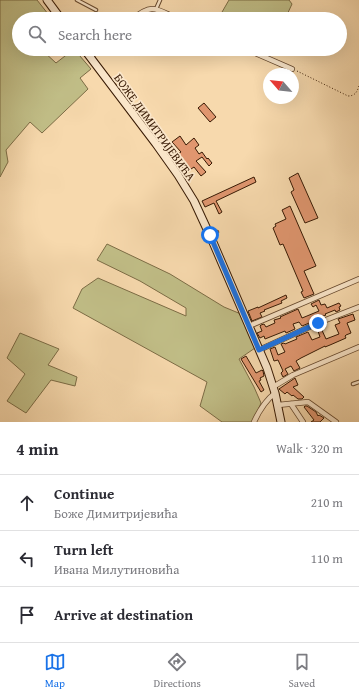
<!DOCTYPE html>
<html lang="en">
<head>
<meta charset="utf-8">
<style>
  :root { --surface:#fff; --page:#f7f7f7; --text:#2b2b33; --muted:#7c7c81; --line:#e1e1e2; --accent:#1a73e8 }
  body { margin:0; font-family:"Gentium Book Plus",serif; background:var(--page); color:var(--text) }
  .compass { position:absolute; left:263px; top:68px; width:36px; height:36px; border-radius:50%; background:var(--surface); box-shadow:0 4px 16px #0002; rotate:298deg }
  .stop { position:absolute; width:12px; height:12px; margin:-9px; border:3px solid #1a73e8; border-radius:50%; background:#fff }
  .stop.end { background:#1a73e8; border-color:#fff; box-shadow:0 1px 4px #0008 }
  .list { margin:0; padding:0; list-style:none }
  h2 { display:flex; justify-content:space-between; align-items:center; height:52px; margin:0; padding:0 16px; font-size:17px }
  h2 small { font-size:13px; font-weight:400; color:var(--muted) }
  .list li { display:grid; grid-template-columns:26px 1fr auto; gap:12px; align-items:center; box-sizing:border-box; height:56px; padding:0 16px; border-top:1px solid var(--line) }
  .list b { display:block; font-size:15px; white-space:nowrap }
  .list p { margin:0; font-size:13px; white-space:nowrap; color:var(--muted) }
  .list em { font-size:13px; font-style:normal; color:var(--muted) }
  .icon { flex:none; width:22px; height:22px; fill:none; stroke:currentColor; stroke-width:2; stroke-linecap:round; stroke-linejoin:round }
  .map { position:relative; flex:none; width:359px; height:422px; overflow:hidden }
  .search { position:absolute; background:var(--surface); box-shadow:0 4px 16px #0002; left:12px; right:12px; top:12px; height:44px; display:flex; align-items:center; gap:10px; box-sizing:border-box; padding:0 14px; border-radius:22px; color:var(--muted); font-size:15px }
  .sheet { height:220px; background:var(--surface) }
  nav { display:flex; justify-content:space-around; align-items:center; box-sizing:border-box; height:56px; border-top:1px solid var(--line); background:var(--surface); font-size:11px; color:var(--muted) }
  nav a { display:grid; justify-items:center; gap:2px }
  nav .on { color:var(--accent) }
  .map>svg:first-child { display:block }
  .green { fill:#c1be87; stroke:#7c6c45 }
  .building { fill:#e0966f; stroke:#371903 }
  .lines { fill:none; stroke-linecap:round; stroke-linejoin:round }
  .service-casing { stroke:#67492e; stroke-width:4.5 }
  .minor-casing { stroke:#67492e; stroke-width:6 }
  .secondary-casing { stroke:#371903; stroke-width:9 }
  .path { stroke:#371903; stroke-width:1; stroke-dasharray:1 2; stroke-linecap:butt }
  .service { stroke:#fae6ca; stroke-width:2.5 }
  .minor { stroke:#fae6ca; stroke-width:4.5 }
  .secondary { stroke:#fae6ca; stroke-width:7 }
  .route { stroke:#1a73e8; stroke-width:5 }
  .labels { text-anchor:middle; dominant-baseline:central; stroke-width:3.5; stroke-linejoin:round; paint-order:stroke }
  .street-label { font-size:12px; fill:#371903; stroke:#fae6ca }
</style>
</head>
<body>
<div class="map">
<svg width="359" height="422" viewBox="0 0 359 422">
  <rect width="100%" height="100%" fill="#f7d9ad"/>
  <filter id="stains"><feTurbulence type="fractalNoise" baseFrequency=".005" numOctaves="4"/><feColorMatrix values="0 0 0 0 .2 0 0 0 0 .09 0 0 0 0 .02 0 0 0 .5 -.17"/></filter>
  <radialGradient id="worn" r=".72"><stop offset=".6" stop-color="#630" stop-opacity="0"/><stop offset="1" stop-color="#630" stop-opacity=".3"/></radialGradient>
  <g class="green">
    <polygon points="0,0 37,0 52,19 19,19 19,49 45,49 43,51 56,63 74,49 91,69 80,78 88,89 42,133 30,122 6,150 8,162 0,177"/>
    <polygon points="229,0 289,0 292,4 285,19 218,19"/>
    <polygon points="107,244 170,274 224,307 241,314 255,348 239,359 254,387 261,403 253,422 222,422 200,406 207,382 73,308 82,289 98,278 186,316 186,308 140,281 97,260"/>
    <polygon points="20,333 59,349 48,365 77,377 75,386 51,380 26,413 7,401 25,374 7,358"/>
  </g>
  <g class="building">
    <polygon points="204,103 216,117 210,122 198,108"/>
    <polygon points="180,136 186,145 194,138 199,145 195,148 199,154 202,152 207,159 208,158 212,163 209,166 202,157 196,161 206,172 201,176 194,167 188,171 186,169 182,172 180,169 183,167 181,165 182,164 178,159 177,159 175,156 181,152 172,142"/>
    <polygon points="298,173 318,218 305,223 291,192 294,190 289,178"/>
    <polygon points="254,177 256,182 216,201 222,212 219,214 214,203 205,207 202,201"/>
    <polygon points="290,206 316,266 304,271 314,294 304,298 301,292 303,291 283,244 280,245 273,228 276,226 275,224 286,219 282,210"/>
    <polygon points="286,295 287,298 281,301 282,303 264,310 265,311 260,313 262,317 252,321 248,311 258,307 258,308"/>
    <polygon points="319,300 321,305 325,304 327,308 339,303 341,306 339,307 340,310 336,312 335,310 325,314 326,315 321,317 320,316 314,319 314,321 302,326 299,322 293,324 295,329 286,333 285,331 265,339 264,336 260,338 257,333 262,331 260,326 261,325 264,324 266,327 275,323 274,320 281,318 280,317 298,309 302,318 307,316 319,311 316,305 313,307 311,304"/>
    <polygon points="353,314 355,320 347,323 351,333 346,335 345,336 346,338 330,345 325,347 325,346 301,358 296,361 300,368 294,371 291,366 285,369 288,374 283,377 281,373 283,371 278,360 274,361 270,349 275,347 278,355 285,352 281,344 284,343 285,344 297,339 296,337 308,332 312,340 320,337 317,328 320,326 326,339 339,334 335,325 340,323 338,319"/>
    <polygon points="246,356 256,373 262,370 263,371 264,376 260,378 261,380 259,381 264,390 261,392 241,359"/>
    <polygon points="295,378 298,385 293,387 304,397 302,399 298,399 293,395 292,396 287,392 285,394 279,389"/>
    <polygon points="305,406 307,406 316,412 318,416 319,415 324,418 320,422 311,422 314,420 304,407"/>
  </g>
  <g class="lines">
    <defs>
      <g id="service">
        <polyline points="77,0 96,10"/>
        <polyline points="156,9 160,0"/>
        <polyline points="210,235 217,232"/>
        <polyline points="353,384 359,382"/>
      </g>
      <g id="minor">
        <path d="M 133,19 C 153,2 157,10 178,19"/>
        <polyline points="246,49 292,69"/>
        <polyline points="90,57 99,49"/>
        <polyline points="249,326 359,279"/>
        <polyline points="259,350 318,323 359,307"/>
        <polyline points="273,387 293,375 359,347"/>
        <polyline points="291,404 303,422"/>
        <polyline points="278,405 308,402 336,422"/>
        <path d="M 254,422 C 259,411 265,401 275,393"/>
      </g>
      <g id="secondary">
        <polyline points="47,0 61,19"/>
        <polyline points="84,49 156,144 178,175 194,201 212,240 267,368 275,393 281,422"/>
      </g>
    </defs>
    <use href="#service" class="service-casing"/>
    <use href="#minor" class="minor-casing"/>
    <use href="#secondary" class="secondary-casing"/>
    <path class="path" d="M 297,71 L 348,96 C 355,96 357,92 359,86"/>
    <use href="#service" class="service"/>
    <use href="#minor" class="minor"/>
    <use href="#secondary" class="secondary"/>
  </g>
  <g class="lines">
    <polyline class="route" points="210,235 259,350 318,323"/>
  </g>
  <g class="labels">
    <g class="street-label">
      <text transform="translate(155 127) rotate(54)">БОЖЕ ДИМИТРИЈЕВИЋА</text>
    </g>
  </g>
  <rect width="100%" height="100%" filter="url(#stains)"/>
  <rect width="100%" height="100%" fill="url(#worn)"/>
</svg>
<svg class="compass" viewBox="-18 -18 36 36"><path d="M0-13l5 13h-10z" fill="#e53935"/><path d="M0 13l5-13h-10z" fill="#7c7c81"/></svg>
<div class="stop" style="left:210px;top:235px"></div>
<div class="stop end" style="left:318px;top:323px"></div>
<div class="search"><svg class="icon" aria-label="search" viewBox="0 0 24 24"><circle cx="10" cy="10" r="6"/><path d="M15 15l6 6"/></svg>Search here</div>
</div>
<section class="sheet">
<h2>4 min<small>Walk · 320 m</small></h2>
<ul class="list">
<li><svg class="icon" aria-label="ahead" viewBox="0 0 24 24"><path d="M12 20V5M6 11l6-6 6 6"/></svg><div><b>Continue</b><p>Боже Димитријевића</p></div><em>210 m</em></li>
<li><svg class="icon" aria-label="left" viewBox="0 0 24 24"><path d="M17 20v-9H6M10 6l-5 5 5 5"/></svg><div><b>Turn left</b><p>Ивана Милутиновића</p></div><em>110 m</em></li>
<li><svg class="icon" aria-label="arrive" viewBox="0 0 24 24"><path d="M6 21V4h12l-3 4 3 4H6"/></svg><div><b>Arrive at destination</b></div></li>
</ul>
</section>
<nav>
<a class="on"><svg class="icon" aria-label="map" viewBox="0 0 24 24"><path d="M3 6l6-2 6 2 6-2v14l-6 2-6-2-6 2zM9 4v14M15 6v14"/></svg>Map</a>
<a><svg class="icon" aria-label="directions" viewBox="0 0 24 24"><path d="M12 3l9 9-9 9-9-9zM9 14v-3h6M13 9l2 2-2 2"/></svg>Directions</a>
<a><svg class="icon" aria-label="saved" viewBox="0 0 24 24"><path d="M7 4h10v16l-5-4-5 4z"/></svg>Saved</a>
</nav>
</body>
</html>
